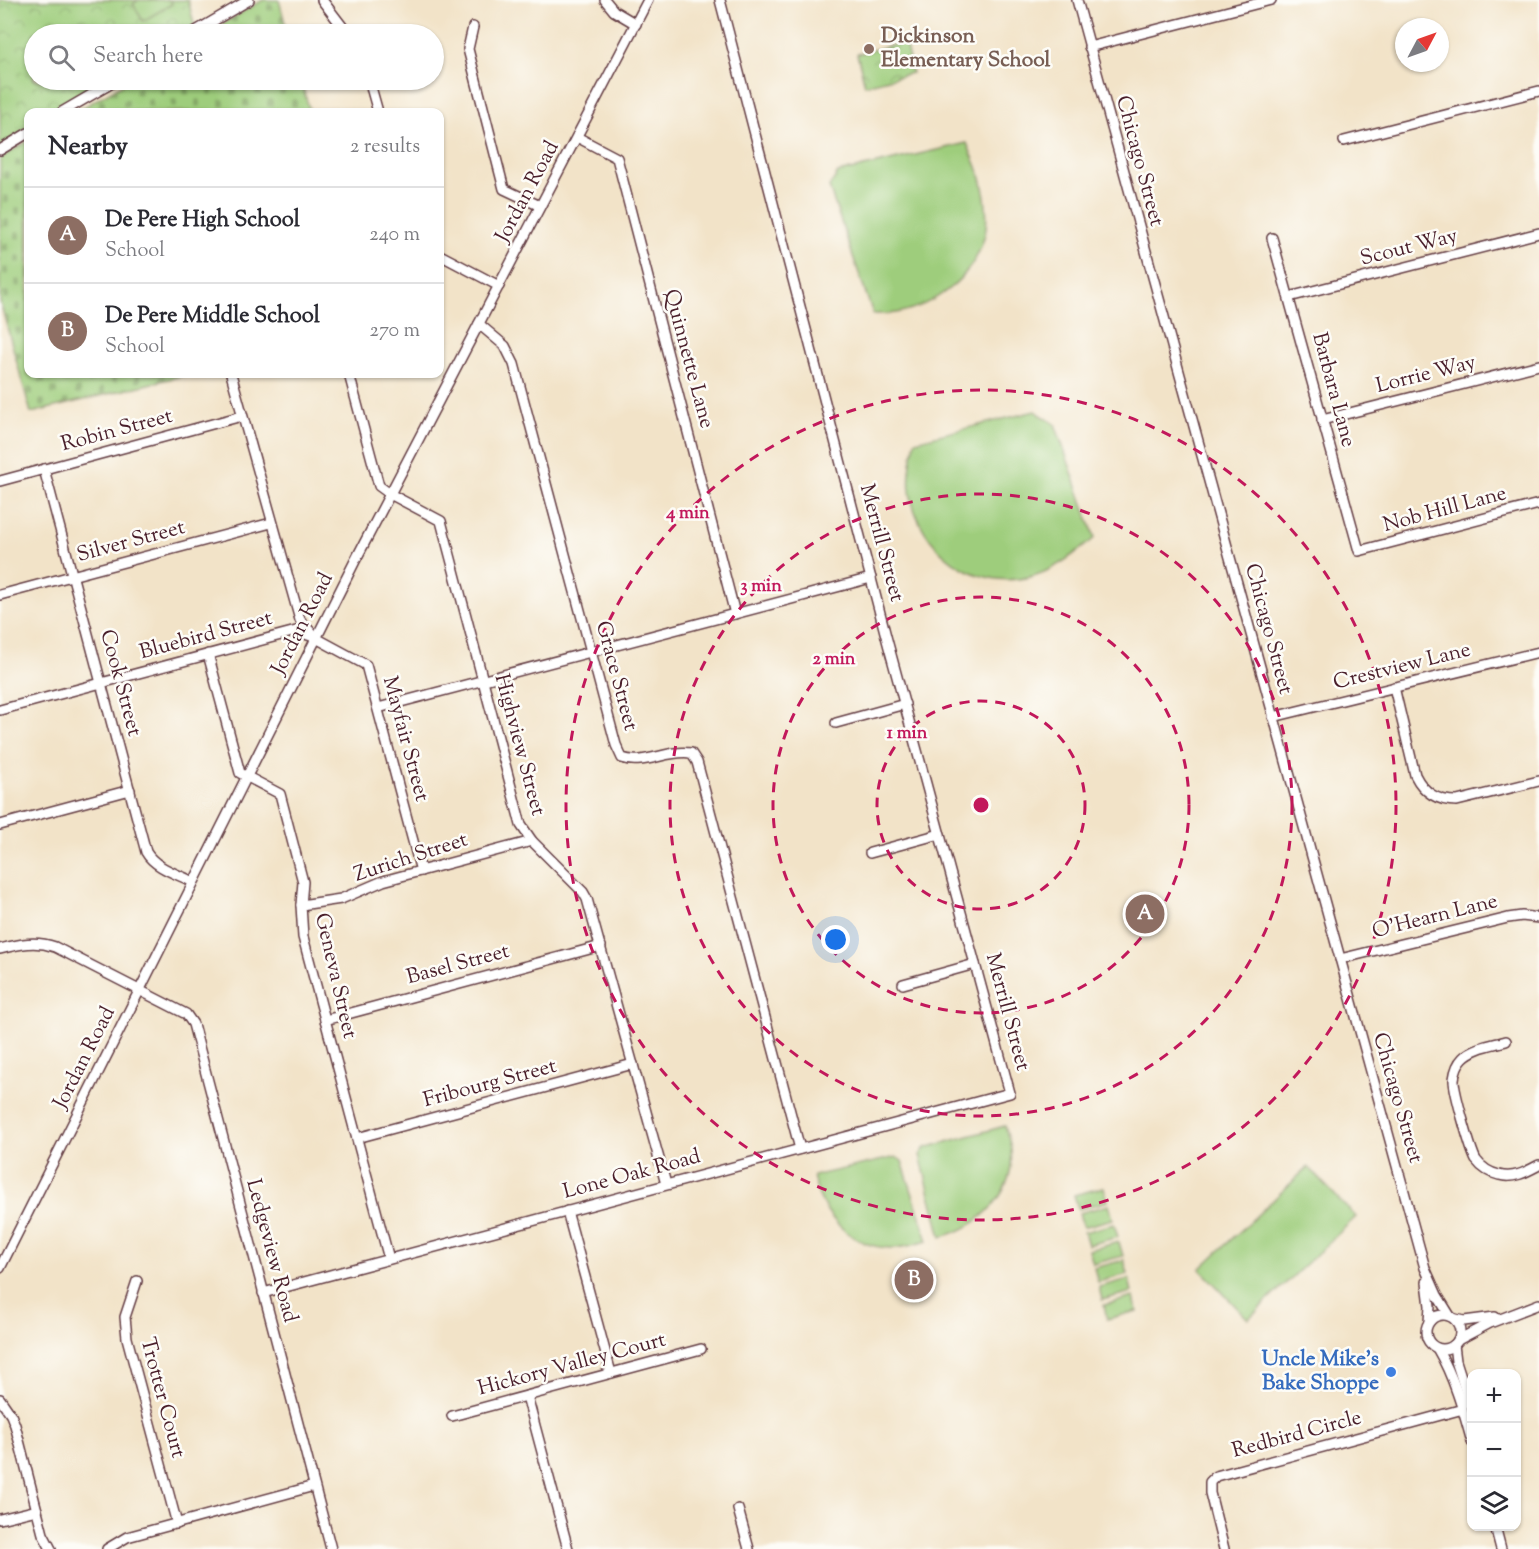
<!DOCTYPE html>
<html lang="en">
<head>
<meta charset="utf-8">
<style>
  :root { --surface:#fff; --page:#f2f2f3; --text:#2b2b33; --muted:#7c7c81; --line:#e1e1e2; --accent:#d93025 }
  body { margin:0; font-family:"Sorts Mill Goudy",serif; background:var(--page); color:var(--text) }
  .controls { position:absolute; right:18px; bottom:18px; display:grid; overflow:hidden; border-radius:12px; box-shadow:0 2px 4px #0004 }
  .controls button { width:54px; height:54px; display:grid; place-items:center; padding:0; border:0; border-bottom:2px solid var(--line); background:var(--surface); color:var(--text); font:30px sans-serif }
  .compass { position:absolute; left:1395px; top:18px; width:54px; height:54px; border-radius:50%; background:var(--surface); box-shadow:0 2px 4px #0004; rotate:49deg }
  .you { position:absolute; left:836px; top:940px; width:21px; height:21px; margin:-15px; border:4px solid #fff; border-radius:50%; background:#1a73e8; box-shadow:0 0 0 9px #1a73e833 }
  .badge { display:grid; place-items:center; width:39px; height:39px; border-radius:50%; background:var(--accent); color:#fff; font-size:20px; font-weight:700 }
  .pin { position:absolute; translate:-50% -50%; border:3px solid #fff; box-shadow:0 2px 6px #0006 }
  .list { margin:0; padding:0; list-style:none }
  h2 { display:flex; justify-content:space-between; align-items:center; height:78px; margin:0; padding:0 24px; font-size:26px }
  h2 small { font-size:20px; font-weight:400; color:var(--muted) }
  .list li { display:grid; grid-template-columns:39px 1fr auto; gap:18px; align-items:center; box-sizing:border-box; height:96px; padding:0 24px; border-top:2px solid var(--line) }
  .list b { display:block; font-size:22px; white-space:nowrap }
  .list p { margin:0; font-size:20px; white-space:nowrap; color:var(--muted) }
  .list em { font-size:20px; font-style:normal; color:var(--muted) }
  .icon { flex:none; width:33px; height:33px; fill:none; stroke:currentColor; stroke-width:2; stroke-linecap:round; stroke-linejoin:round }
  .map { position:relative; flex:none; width:1539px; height:1549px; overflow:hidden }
  .search { position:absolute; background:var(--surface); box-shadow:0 2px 4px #0004; left:24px; top:24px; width:420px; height:66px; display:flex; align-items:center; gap:15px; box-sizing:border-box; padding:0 21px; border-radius:33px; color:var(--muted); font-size:22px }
  .panel { position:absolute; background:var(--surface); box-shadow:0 2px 4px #0004; left:24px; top:108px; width:420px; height:270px; border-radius:12px }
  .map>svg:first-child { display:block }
  .cemetery { fill:url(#cemetery-stones); stroke:#747653; stroke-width:1.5 }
  .park { fill:url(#park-crowns); stroke:#747653; stroke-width:1.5 }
  .garden { fill:#9ecd7b; stroke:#747653; stroke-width:1.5 }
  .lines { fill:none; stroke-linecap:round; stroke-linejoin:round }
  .minor-casing { stroke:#633c43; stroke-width:12 }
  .minor { stroke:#fff; stroke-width:9 }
  .ring { fill:none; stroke:#c2185b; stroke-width:3; stroke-dasharray:10 8 }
  .education-dot { fill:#8d6e63; stroke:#fdfcf7; stroke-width:2 }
  .shop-dot { fill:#3f7fe0; stroke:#fdfcf7; stroke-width:2 }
  .labels { text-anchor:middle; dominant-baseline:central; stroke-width:5; stroke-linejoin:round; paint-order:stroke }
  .education-label { font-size:21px; font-weight:bold; fill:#785e54; stroke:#fdfcf7; text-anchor:start }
  .street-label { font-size:21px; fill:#4a1f2b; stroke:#fdfcf7 }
  .shop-label { font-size:21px; font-weight:bold; fill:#366cbe; stroke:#fdfcf7; text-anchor:end }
  .centre { fill:#c2185b; stroke:#fdfcf7; stroke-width:3 }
  .ring-label { font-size:18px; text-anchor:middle; font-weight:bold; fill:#c2185b; stroke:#fdfcf7; stroke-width:5; stroke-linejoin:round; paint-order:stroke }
</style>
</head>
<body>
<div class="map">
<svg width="1539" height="1549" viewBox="0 0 1539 1549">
  <defs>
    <pattern id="cemetery-stones" width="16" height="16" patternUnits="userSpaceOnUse" patternTransform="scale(1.5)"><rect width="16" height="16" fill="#9ecd7b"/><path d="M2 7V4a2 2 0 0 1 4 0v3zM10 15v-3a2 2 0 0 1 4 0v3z" fill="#83a665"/></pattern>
    <pattern id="park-crowns" width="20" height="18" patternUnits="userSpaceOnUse" patternTransform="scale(1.5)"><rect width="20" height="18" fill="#9ecd7b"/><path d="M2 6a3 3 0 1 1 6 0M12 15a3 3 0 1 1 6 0" fill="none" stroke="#83a665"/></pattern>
  </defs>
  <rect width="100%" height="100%" fill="#fdfcf7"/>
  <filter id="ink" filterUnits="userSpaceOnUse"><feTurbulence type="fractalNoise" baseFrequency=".0167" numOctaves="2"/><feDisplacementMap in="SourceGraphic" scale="12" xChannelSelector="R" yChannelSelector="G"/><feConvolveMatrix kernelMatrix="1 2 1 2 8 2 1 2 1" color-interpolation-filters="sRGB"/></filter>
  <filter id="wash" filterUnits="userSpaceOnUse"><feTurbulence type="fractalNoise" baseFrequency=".008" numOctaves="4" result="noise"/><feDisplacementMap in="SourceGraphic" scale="24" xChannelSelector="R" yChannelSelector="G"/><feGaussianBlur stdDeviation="1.35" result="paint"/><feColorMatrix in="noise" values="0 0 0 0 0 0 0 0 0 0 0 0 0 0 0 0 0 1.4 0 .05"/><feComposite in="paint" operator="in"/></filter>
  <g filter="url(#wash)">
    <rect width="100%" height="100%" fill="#f2e3c8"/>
    <g class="cemetery">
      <polygon points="263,0 279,0 288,34 205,34"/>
      <polygon points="130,80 301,80 310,112 75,112"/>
      <polygon points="28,141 28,374 189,374 31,413 0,302 0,158"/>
    </g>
    <g class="park">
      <polygon points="0,0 188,0 196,32 191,34 34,34 34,80 117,80 62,112 28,112 28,133 0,150"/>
      <polygon points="905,42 912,73 865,85 857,54"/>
    </g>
    <g class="garden">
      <polygon points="139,0 170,0 172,4 143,21 133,4"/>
      <path d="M 967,143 C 972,156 979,169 982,182 C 986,198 989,222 984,238 C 973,277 935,306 896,313 C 888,314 880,314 873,314 L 829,187 L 838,173 Z"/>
      <path d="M 1035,411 L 1055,424 L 1095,538 C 1075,553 1057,569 1033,576 C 975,593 918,549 910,491 C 908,475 912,457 915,441 Z"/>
      <path d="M 1005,1126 C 1007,1134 1010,1142 1011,1149 C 1016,1193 980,1227 941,1237 L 920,1155 L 925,1148 Z"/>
      <path d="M 896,1157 L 902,1161 L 928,1241 C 916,1244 905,1248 892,1248 C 850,1248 821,1214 813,1176 Z"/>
      <polygon points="1308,1167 1356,1217 1248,1319 1200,1269"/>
      <polygon points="1104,1187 1108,1201 1078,1209 1074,1195"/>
      <polygon points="1109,1205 1113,1219 1083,1227 1079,1213"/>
      <polygon points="1114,1224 1118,1237 1088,1245 1084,1232"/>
      <polygon points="1119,1242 1123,1256 1093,1264 1089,1250"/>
      <polygon points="1124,1260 1128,1274 1098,1282 1094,1268"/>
      <polygon points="1129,1279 1132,1292 1102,1300 1099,1287"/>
      <polygon points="1134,1297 1137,1311 1107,1319 1104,1305"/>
    </g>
  </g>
  <g filter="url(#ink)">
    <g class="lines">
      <defs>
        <g id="minor">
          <polyline points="322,0 348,34"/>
          <polyline points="605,0 614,11 636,24"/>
          <polyline points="1077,0 1425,1268 1437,1295 1450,1316"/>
          <polyline points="473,27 468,49 504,189 540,206"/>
          <polyline points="191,34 249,0"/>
          <polyline points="1089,47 1271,0"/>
          <polyline points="369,80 378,112"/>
          <polyline points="62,112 117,80"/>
          <polyline points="577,137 617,158 735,614"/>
          <polyline points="1344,141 1539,91"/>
          <polyline points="0,150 28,133"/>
          <polyline points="1272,238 1359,551 1539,504"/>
          <polyline points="440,255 499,286"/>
          <polyline points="1289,297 1539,233"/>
          <path d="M 479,324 L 505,346 L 514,364 L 616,745 L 622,758 C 644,766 668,749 691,753 L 697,762 L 800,1149"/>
          <polyline points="231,374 300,620 316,638 366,665 421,871"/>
          <polyline points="349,374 379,486 390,494 441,521 521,825 532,841 583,892 587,899 666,1184"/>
          <polyline points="1322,420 1539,365"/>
          <path d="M 44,469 L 146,852 C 155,868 178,874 193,882"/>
          <polyline points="0,481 242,416"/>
          <polyline points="0,595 271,523"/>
          <polyline points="208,654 240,773 280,794 303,882 301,905 303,937 389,1259"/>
          <path d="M 1394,687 L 1415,775 C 1424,793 1437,801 1457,801 L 1539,781"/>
          <polyline points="378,708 871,578"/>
          <polyline points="0,710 296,631 314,637"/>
          <polyline points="1273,717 1539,652"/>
          <polyline points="836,723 905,704"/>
          <polyline points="0,825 130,790"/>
          <polyline points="870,853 940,834"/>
          <polyline points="301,905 341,899 383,881 532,841"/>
          <path d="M 0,949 C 20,944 35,940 55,947 L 186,1014 L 193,1024 L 331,1549"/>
          <polyline points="1340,959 1508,918 1522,916 1539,918"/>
          <polyline points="903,984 975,964"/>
          <polyline points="325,1020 601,946"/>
          <path d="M 1506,1041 C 1492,1045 1474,1047 1463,1058 C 1458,1063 1455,1071 1454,1079 C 1453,1089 1471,1151 1476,1160 C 1482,1168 1490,1173 1499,1175 C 1514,1179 1526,1172 1539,1165"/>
          <polyline points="357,1138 633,1064"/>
          <polyline points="567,1211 611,1373"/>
          <polyline points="0,1268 355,561 648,0"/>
          <polyline points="137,1281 125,1317 127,1338 177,1524"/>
          <polyline points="1427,1282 1430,1306 1429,1322"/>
          <polyline points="263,1293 1010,1093 887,640 720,0"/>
          <circle cx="1443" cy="1332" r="17"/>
          <polyline points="1455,1319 1464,1321 1495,1317"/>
          <polyline points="1458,1340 1490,1323 1539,1304"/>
          <polyline points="1454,1345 1456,1361 1466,1392 1463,1406"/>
          <path d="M 1437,1348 C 1454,1377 1463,1409 1472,1442"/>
          <polyline points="527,1396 568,1549"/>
          <polyline points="0,1399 11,1415 15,1425 43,1534 51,1549"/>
          <polyline points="452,1416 701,1349"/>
          <polyline points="738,1509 749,1549"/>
          <polyline points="0,1519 37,1510"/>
          <polyline points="1495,1526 1501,1549"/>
          <polyline points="107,1549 127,1537 314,1486"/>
          <polyline points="1224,1549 1210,1493 1210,1482 1216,1476 1463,1409"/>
        </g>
      </defs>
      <use href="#minor" class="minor-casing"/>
      <use href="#minor" class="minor"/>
    </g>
  </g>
  <g class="ring">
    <circle cx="981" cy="805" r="104"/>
    <circle cx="981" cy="805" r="208"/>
    <circle cx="981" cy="805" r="311"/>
    <circle cx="981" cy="805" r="415"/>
  </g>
  <circle class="education-dot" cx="869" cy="49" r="6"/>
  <circle class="shop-dot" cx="1391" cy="1372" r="6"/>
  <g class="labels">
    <g class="education-label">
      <text x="881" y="37">Dickinson<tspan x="881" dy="24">Elementary School</tspan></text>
    </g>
    <g class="street-label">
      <text transform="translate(1139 161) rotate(75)">Chicago Street</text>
      <text transform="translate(528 192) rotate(-62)">Jordan Road</text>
      <text transform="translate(1409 248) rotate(-14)">Scout Way</text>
      <text transform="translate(688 359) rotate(75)">Quinnette Lane</text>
      <text transform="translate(1426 375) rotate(-14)">Lorrie Way</text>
      <text transform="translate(1333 390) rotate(75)">Barbara Lane</text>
      <text transform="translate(117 431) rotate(-15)">Robin Street</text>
      <text transform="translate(1445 510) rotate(-15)">Nob Hill Lane</text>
      <text transform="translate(131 542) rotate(-15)">Silver Street</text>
      <text transform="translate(881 543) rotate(75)">Merrill Street</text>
      <text transform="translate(303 624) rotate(-63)">Jordan Road</text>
      <text transform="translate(1268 629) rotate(75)">Chicago Street</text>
      <text transform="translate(206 636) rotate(-15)">Bluebird Street</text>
      <text transform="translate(1402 667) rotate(-14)">Crestview Lane</text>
      <text transform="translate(616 676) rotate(75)">Grace Street</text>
      <text transform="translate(120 683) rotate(75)">Cook Street</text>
      <text transform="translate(405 739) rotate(75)">Mayfair Street</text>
      <text transform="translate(519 745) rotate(75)">Highview Street</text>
      <text transform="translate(411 858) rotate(-18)">Zurich Street</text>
      <text transform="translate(1435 917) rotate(-14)">O'Hearn Lane</text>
      <text transform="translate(458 965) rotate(-15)">Basel Street</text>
      <text transform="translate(335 976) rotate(77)">Geneva Street</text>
      <text transform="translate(1007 1012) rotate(75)">Merrill Street</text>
      <text transform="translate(85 1058) rotate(-63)">Jordan Road</text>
      <text transform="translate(490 1084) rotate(-15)">Fribourg Street</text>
      <text transform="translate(1397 1098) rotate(74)">Chicago Street</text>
      <text transform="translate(632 1175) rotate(-15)">Lone Oak Road</text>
      <text transform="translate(271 1251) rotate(75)">Ledgeview Road</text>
      <text transform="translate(572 1365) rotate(-15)">Hickory Valley Court</text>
      <text transform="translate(162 1398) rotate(75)">Trotter Court</text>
      <text transform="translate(1297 1435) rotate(-15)">Redbird Circle</text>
    </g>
    <g class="shop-label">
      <text x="1379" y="1360">Uncle Mike's<tspan x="1379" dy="24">Bake Shoppe</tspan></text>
    </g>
  </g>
  <circle cx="981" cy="805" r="9" class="centre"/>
  <g class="ring-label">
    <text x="688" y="518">4 min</text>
    <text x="761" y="591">3 min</text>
    <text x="834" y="664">2 min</text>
    <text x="907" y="738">1 min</text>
  </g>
</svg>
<div class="controls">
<button>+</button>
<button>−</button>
<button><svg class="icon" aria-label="layers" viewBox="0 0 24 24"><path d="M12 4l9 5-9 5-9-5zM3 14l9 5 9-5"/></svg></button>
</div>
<svg class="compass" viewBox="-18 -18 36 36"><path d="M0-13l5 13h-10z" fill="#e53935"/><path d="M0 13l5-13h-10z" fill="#7c7c81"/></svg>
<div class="you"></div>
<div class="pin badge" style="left:1145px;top:914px;background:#8d6e63">A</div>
<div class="pin badge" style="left:914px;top:1280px;background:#8d6e63">B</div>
<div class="search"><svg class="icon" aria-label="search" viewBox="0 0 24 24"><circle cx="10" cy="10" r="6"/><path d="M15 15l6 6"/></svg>Search here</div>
<section class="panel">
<h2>Nearby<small>2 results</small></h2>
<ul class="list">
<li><span class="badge" style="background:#8d6e63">A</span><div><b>De Pere High School</b><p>School</p></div><em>240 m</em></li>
<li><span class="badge" style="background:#8d6e63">B</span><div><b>De Pere Middle School</b><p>School</p></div><em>270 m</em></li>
</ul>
</section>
</div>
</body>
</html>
